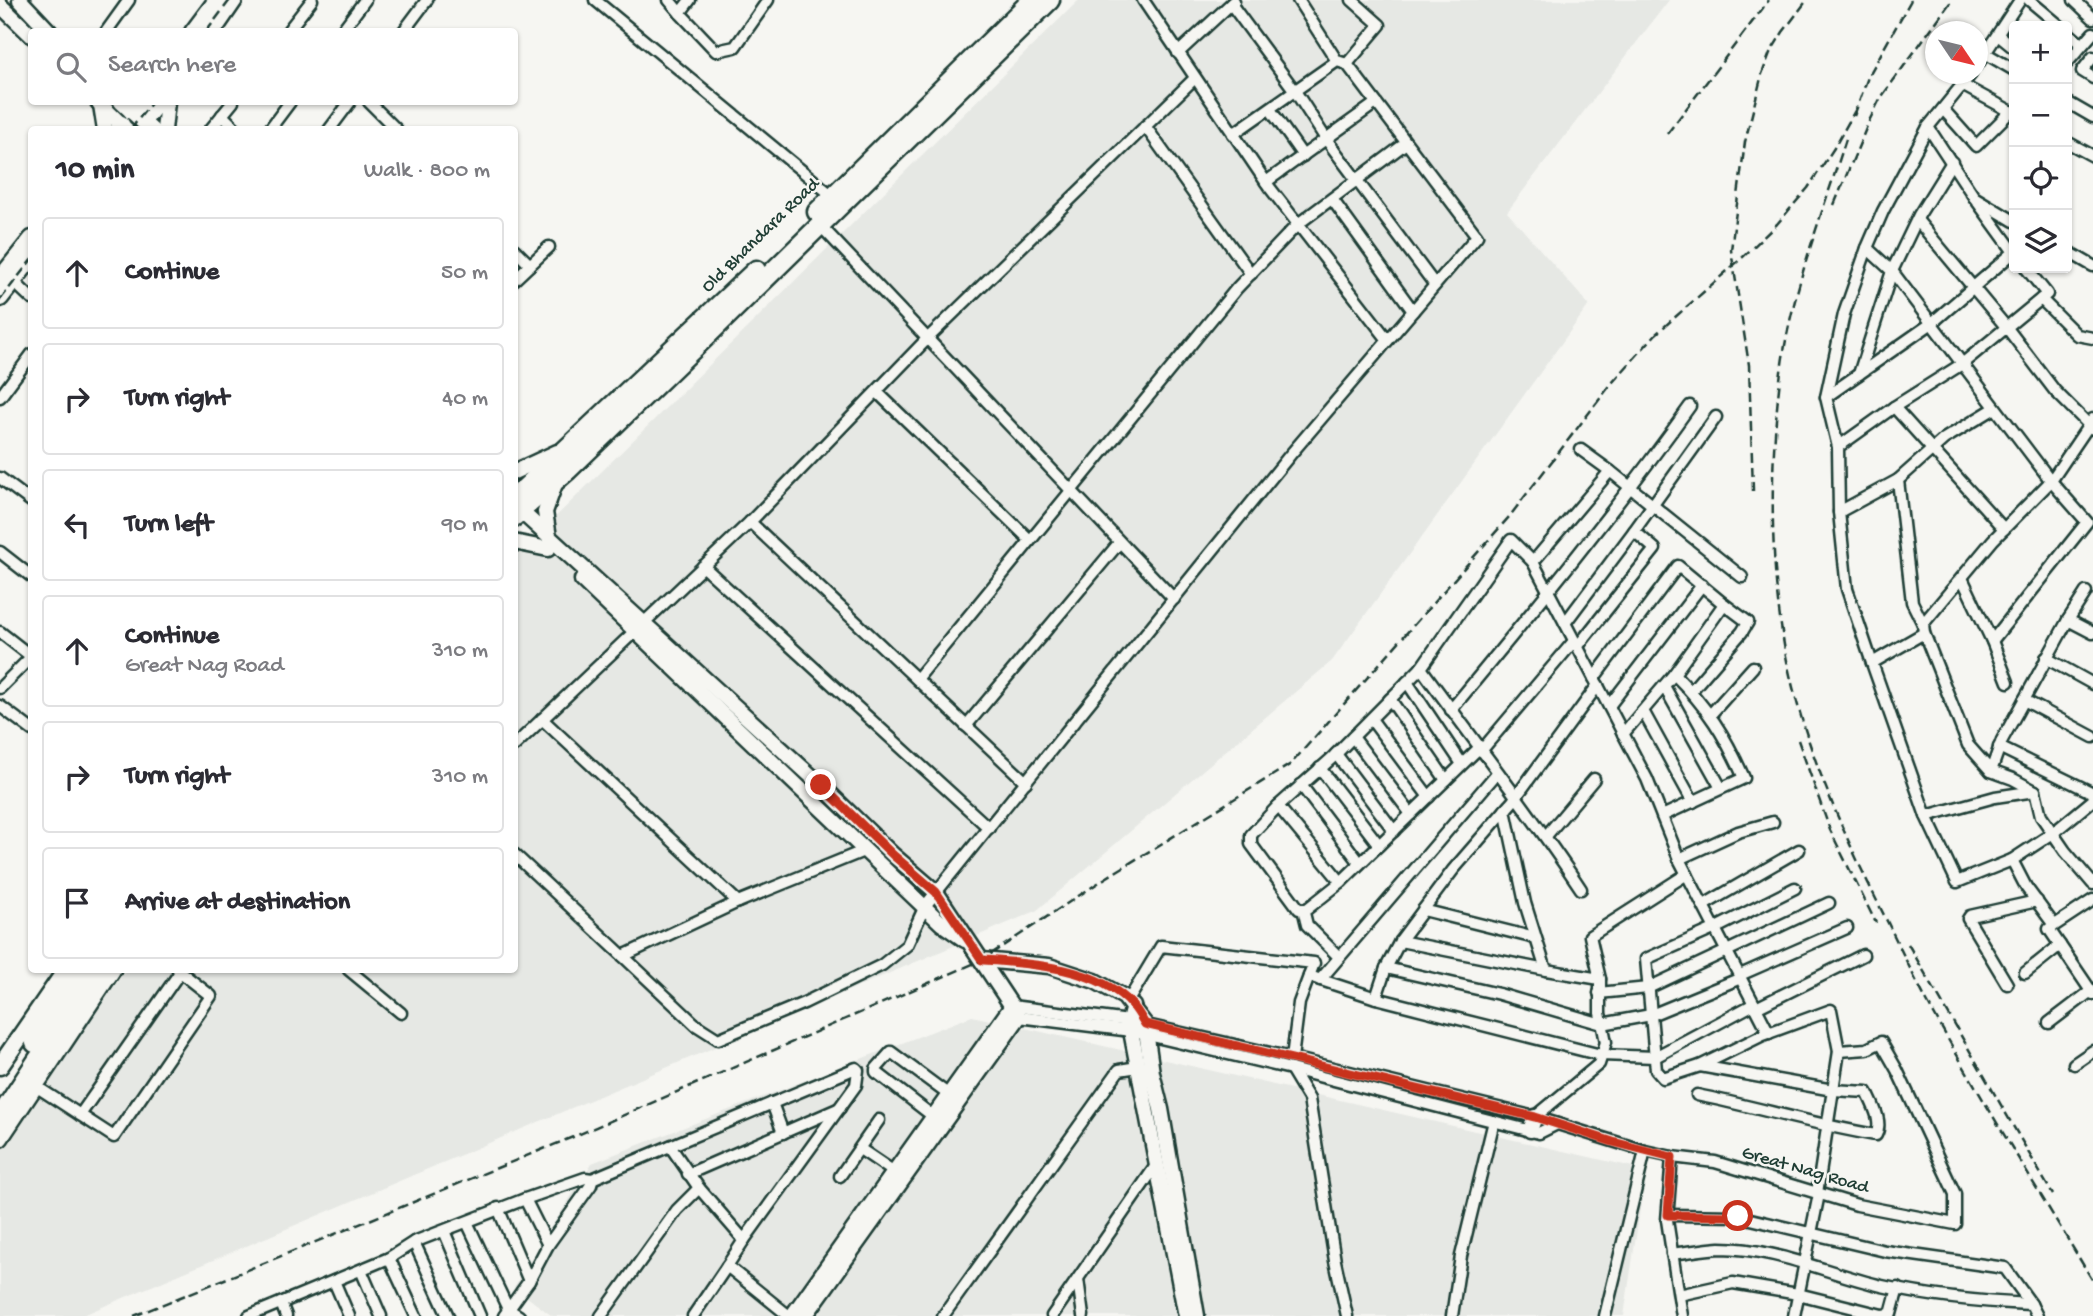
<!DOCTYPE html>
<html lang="en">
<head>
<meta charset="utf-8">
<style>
  :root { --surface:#fff; --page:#f2f2f3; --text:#2b2b33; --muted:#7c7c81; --line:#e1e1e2 }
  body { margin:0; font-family:"Gochi Hand",sans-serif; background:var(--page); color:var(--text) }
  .controls { position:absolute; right:21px; top:21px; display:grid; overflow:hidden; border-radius:7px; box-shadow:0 2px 5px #0004 }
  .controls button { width:63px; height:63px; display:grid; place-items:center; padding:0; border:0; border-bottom:2px solid var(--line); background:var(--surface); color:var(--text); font:35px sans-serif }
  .compass { position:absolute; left:1925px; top:21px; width:63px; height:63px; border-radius:50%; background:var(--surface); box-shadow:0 2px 5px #0004; rotate:125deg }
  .stop { position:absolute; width:21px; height:21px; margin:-16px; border:5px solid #c8321e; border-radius:50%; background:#fff }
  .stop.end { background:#c8321e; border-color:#fff; box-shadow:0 2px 7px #0008 }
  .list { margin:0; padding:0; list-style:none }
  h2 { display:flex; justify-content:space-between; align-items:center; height:91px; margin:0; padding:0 28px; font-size:30px }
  h2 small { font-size:23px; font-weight:400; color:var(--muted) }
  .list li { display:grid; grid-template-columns:46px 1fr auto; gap:21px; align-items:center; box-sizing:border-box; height:112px; margin:0 14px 14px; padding:0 14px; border:2px solid var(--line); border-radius:7px }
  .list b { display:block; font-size:26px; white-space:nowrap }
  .list p { margin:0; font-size:23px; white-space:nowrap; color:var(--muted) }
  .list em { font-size:23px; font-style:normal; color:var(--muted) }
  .icon { flex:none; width:38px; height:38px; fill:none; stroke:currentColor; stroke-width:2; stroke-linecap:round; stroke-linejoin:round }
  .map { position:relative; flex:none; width:2093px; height:1316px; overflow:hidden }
  .search { position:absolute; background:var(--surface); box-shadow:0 2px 5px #0004; left:28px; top:28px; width:490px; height:77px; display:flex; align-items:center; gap:18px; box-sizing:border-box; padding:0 24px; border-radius:7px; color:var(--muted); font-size:26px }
  .panel { position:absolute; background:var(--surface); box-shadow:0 2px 5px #0004; left:28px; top:126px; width:490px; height:847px; border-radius:7px }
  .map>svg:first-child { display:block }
  .built { fill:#e6e8e4 }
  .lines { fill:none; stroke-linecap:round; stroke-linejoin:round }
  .street-casing { stroke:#1f3d34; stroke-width:15 }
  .secondary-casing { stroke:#1f3d34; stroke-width:19 }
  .primary-casing { stroke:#1f3d34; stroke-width:21 }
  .highway-casing { stroke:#1f3d34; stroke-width:23 }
  .street { stroke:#f6f6f2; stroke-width:10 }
  .secondary { stroke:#f6f6f2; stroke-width:14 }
  .primary { stroke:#f6f6f2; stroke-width:16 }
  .highway { stroke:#f6f6f2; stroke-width:18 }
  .rail { stroke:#1f3d34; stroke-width:2.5; stroke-dasharray:10 5; stroke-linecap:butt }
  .route { stroke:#c8321e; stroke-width:9 }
  .labels { text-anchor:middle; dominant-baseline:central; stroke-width:5; stroke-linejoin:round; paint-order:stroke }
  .street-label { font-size:19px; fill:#1f3d34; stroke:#f6f6f2 }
</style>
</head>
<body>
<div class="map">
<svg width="2093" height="1316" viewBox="0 0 2093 1316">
  <rect width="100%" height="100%" fill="#f6f6f2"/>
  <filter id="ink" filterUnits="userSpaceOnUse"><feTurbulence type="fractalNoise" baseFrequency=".0143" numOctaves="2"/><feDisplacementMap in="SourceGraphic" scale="14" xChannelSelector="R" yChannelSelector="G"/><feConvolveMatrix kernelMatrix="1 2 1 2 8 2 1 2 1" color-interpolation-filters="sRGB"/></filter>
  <g filter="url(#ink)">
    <g class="built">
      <polygon points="1079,0 1669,0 1507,212 1589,305 1332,661 1036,911 81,1316 0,1316 0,1145 126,970 514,970 515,557"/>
      <polygon points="972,1016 1646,1170 1624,1316 552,1316 514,1287 592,1163"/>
    </g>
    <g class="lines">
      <defs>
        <g id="street">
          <polyline points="595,0 835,198"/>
          <polyline points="669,0 680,13 690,0"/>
          <polyline points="1143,0 1270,188 1388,340"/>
          <polyline points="1298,0 1337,61"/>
          <polyline points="2029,0 2060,26"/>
          <polyline points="2074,0 2093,18"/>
          <polyline points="1231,4 1295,91 1326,139 1435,285"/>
          <polyline points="680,13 716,51 735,47 768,0"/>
          <polyline points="106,32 129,0"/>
          <polyline points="287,32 312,0"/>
          <polyline points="341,32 365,0"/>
          <polyline points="403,32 427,0"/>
          <polyline points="2067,32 2082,45"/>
          <polyline points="1998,35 2014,48"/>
          <polyline points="1178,53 1234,1"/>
          <polyline points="1985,53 2014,70"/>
          <polyline points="2093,57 2082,71 2093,78"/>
          <polyline points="2067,63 2093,33"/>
          <polyline points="1978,64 2020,0"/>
          <polyline points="1971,74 1928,127 1974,197 2014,221"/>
          <polyline points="1962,85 2014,113"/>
          <polyline points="369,102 397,130"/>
          <polyline points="2067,102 2093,117"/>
          <polyline points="1270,109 1303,156"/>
          <polyline points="1943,109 1976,146 2011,111"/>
          <polyline points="222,115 237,130"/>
          <polyline points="1145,126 1251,274"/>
          <polyline points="210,130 233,102"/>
          <polyline points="269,130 290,102"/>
          <polyline points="329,130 350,102"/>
          <polyline points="1233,134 1337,61 1347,64"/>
          <polyline points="2067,142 2093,156"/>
          <polyline points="1952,162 1919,215 1892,271 2051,481 2087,522 1992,641"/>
          <polyline points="1266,182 1376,103"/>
          <polyline points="1332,199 1413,311"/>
          <polyline points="1917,220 2007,328 2055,391 2093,429"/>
          <polyline points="818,223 1174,599"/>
          <polyline points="1867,248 1883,211 1928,127"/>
          <polyline points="514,249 530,265"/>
          <polyline points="2067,251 2093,266"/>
          <polyline points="514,280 549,247"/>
          <polyline points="13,281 32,299"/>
          <polyline points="2041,299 2077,335 2093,338"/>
          <polyline points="877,392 1030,540"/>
          <polyline points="0,397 32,354"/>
          <polyline points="1826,397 1932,323 2014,252 1974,197"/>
          <polyline points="1894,407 2004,529"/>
          <polyline points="1995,408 1944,439 1898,480 1912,602 1923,624 1924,633 1968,745 1991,771 2013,779 2035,791 2041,816 2065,851 2093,884"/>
          <polyline points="1838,447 1826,397 1844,314 1867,248 1892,271 1859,374"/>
          <polyline points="1581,450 1610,471"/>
          <polyline points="0,478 32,502"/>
          <polyline points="1839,512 1898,480"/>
          <polyline points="750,522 1026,782"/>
          <polyline points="0,552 32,577"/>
          <path d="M 1533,562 L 1511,540 L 1421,668 C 1474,741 1531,813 1581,889"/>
          <polyline points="703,566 989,828"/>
          <polyline points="1742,577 1610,471 1533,562 1647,779 1679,859 1769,1033"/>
          <polyline points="1962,578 1992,641 2008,682"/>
          <polyline points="2068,620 2086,592"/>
          <polyline points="1565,623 1634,531 1716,417"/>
          <polyline points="1923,624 1993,540 2051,481 2093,419"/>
          <polyline points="0,632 32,657"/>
          <polyline points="1924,633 1872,663 1926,816 1995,797 2035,791"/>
          <polyline points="1578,646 1655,549 1634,531"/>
          <polyline points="2046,658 2093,684"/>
          <polyline points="1872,663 1847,589 1839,512 1838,447 1894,407 1962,364 2047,294 2026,268"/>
          <polyline points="1421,668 1331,759 1278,806 1251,835 1251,844 1299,909 1307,909 1341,882 1479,748"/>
          <polyline points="1674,674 1724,604 1748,622 1742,632 1691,691"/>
          <polyline points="1594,678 1678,566 1724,604"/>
          <polyline points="917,679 1237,288 1298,224 1406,143"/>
          <polyline points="1407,682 1462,764"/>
          <polyline points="1664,686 1721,788"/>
          <polyline points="0,688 32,656"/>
          <polyline points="1390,699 1446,780"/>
          <polyline points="2024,700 2093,737"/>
          <polyline points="0,706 32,730"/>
          <polyline points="1609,706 1702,585"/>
          <path d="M 1451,710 C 1534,610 1615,511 1690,406"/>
          <polyline points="1643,711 1693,802"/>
          <polyline points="1710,715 1753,667"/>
          <polyline points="542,719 738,902"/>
          <polyline points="1371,719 1429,797"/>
          <polyline points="966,726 1119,543"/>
          <path d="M 1623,734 L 1674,674 C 1707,707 1725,735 1744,778 L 1662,816"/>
          <polyline points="1353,737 1411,814"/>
          <polyline points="514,746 750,522 926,340 1195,78"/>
          <polyline points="1999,747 2093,793"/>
          <polyline points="1481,751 1574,641"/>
          <polyline points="1336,754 1394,831"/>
          <polyline points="1320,768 1379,845"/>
          <polyline points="1991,771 2002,740 2068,620 2093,633"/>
          <polyline points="1301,785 1360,863"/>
          <polyline points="1278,806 1341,882"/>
          <polyline points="1505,810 1525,903 1546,970"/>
          <polyline points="1926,816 1957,882 2012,860 2053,833 2093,800"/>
          <polyline points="1546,836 1594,779"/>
          <polyline points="514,854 623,956 738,902 866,850"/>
          <polyline points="1679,859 1738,832 1773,822"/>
          <polyline points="2012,860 2026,887 2054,925"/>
          <polyline points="1795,888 1716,928 1646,959 1656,1070 1663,1078 1700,1066 1763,1035 1831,1010 1839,1051"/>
          <polyline points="2093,900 2049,929 2093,994"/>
          <polyline points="1704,905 1799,850"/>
          <polyline points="1303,909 1307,925 1339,957"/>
          <polyline points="1423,910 1535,938"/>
          <polyline points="1400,941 1546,970 1600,979"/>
          <polyline points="623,956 696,1025 718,1039 804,1003 882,965 907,945 925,906 1290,455 1477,236 1347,64 1380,25 1352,0"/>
          <polyline points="1386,968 1499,994 1602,1024 1651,1015 1741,978"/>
          <polyline points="349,970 401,1013"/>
          <polyline points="2025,973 2060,945"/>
          <polyline points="1740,975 1847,928"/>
          <polyline points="1309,976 1376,998 1601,1055 1655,1057 1754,1004"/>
          <polyline points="1320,980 1497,773"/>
          <polyline points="2007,984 1968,919 1970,916 2037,901"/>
          <polyline points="1599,993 1648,988 1829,903"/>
          <polyline points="1376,998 1386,968 1400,941 1453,870 1513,801 1598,685"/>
          <polyline points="1128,1001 1161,946 1314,963 1299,1003 1292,1058"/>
          <polyline points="1012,1006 1129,1021 1292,1058 1535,1117 1645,1151 1672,1157 1715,1162 1857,1205 1955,1224 1955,1194 1897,1070 1881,1042 1867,1049 1839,1051 1817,1193"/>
          <polyline points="1756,1008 1863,955"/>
          <polyline points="1019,1017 1131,1031 1291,1069 1539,1133 1557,1124"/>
          <polyline points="2049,1023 2091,991"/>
          <polyline points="2074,1064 2093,1051"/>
          <polyline points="1291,1069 1309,1099 1335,1261 1347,1316"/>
          <polyline points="34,1085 114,1137 211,996 178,970"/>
          <path d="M 1697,1095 C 1757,1107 1815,1125 1876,1135 C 1883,1122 1873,1105 1867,1092 L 1833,1090 L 1700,1066"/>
          <polyline points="772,1103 783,1133"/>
          <polyline points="80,1115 180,972"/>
          <polyline points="934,1117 876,1072 876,1069 891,1052 949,1095"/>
          <polyline points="1535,1117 1599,1064 1606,1042 1600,1013 1600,979 1590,936 1687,874"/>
          <polyline points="670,1146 856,1068 858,1070 856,1085 744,1240"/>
          <polyline points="860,1149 894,1172"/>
          <polyline points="1672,1157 1667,1220 1682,1316"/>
          <polyline points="688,1174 840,1108"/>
          <polyline points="840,1176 879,1120"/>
          <polyline points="592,1179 670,1146 699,1188 744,1240 727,1266 789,1316"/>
          <polyline points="498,1208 529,1281"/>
          <polyline points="1668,1215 1738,1216 1885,1251 2005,1268 2031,1304"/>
          <polyline points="467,1222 508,1309 519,1316"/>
          <polyline points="444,1231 480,1316"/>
          <polyline points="414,1242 448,1316"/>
          <path d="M 1672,1254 C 1688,1252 1705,1249 1720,1248 C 1776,1248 1829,1274 1882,1286 C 1931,1297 1982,1302 2031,1304 L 2037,1316"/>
          <polyline points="389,1258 416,1316"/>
          <polyline points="361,1270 381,1316"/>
          <polyline points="1078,1279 1083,1316"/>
          <polyline points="334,1281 349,1316"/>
          <polyline points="1679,1295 1733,1283 1798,1294 1882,1315 1891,1314 1898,1288"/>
          <polyline points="281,1303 286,1316"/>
          <polyline points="249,1316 389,1258 414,1242 525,1199 548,1245"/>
          <polyline points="504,1316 529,1281 548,1245 591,1185 592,1179 585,1178 525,1199"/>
          <polyline points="601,1316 677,1210 699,1188"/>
          <polyline points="693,1316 727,1266"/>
          <polyline points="943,1316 1119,1070 1138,1067"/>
          <polyline points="1052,1316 1157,1164"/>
          <polyline points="1452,1316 1461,1256 1494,1121"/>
          <polyline points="1605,1316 1645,1151"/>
          <polyline points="1794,1316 1819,1194"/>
        </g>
        <g id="secondary">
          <polyline points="20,0 50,32"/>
          <polyline points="0,5 32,36"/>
          <polyline points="98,102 127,130"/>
          <polyline points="121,102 152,130"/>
          <polyline points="101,105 105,130"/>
          <polyline points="164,130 167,102"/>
          <polyline points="514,472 557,452"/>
          <polyline points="514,505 821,785 893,855 936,892 1019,1017 805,1316"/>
          <polyline points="549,537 545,512 556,481"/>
          <polyline points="514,542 548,549"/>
          <polyline points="582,580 941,923 965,940"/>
          <polyline points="982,960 1049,966 1095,981 1124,997 1145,1024 1152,1073 1161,1109 1197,1316"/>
          <polyline points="1133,1006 1129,1021 1131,1031 1186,1316"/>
          <polyline points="1530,1130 1535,1117"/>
          <polyline points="792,1316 1012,1006"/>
        </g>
        <g id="primary">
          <polyline points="193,32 217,0"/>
          <polyline points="212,32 234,0"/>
          <polyline points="132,111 140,102"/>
          <polyline points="143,121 158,102"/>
          <polyline points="118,130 121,124"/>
          <polyline points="0,279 32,239"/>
          <polyline points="0,298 32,257"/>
          <polyline points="0,1066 66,970"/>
          <polyline points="0,1138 112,970"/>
        </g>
        <g id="highway">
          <polyline points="817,212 1032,0"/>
          <polyline points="514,498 756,270"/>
          <polyline points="514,517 568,470 713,330 1050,0"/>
          <polyline points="35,1043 85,970"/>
          <polyline points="0,1117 38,1059 102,970"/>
        </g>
      </defs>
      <use href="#street" class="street-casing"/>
      <use href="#secondary" class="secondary-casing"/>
      <use href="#primary" class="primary-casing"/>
      <use href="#highway" class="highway-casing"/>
      <use href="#street" class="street"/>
      <use href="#secondary" class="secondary"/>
      <use href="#primary" class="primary"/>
      <use href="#highway" class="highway"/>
      <g class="rail">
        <polyline points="206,32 230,0"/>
        <polyline points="1854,116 1868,77 1911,0"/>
        <polyline points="130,130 152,102"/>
        <polyline points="1667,134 1769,0"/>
        <path d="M 1846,139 C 1823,212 1793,287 1782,364 C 1768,465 1768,596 1795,695 C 1816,774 1851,850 1888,923 C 1903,954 1918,986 1935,1016 C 1985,1106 2040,1193 2093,1281"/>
        <polyline points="1834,205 1870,119 1880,99 1952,0"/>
        <polyline points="0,300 32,259"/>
        <polyline points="1753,491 1749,365 1731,250 1745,142 1762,74 1770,53 1783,32 1807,0"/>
        <polyline points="1798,740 1830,830 1876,923"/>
        <polyline points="1908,944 2053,1195"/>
        <polyline points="134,1316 573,1137 982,960 1104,879 1291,764 1509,517 1612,383 1656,334 1743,257 1777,224 1808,188 1834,148 1857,107"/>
      </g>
    </g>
  </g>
  <g class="lines" filter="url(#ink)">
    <path class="route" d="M 821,785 L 893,855 L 936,892 L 982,960 C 1029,963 1099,967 1133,1006 C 1138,1011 1141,1018 1145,1024 L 1535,1117 L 1613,1142 L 1672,1157 L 1668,1215 L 1738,1216"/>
  </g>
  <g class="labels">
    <g class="street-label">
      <text transform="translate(761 236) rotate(-44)">Old Bhandara Road</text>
      <text transform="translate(1805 1171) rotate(16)">Great Nag Road</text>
    </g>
  </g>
</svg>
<div class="controls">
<button>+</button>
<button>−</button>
<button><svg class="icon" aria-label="locate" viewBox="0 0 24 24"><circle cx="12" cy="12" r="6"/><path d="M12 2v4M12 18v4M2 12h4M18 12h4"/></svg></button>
<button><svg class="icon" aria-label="layers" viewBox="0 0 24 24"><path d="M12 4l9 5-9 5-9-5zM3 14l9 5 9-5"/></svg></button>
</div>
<svg class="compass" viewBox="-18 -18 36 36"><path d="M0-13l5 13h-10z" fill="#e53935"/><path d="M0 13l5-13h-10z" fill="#7c7c81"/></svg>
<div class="stop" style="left:1738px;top:1216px"></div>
<div class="stop end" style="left:821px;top:785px"></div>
<div class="search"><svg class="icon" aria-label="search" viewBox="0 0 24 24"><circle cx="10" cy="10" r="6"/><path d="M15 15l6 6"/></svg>Search here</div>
<section class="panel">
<h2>10 min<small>Walk · 800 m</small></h2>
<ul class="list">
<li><svg class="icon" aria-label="ahead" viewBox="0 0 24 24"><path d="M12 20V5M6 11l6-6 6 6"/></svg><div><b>Continue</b></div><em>50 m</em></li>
<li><svg class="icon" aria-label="right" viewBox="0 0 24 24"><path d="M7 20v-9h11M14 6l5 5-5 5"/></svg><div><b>Turn right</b></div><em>40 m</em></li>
<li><svg class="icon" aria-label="left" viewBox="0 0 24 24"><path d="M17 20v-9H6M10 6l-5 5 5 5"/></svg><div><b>Turn left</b></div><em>90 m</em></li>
<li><svg class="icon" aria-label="ahead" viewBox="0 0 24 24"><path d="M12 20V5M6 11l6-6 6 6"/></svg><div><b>Continue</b><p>Great Nag Road</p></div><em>310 m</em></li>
<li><svg class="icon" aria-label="right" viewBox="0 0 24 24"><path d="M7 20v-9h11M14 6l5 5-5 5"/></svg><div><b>Turn right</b></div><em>310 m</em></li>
<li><svg class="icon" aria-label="arrive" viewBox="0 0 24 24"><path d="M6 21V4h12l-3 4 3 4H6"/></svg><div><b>Arrive at destination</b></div></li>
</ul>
</section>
</div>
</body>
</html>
